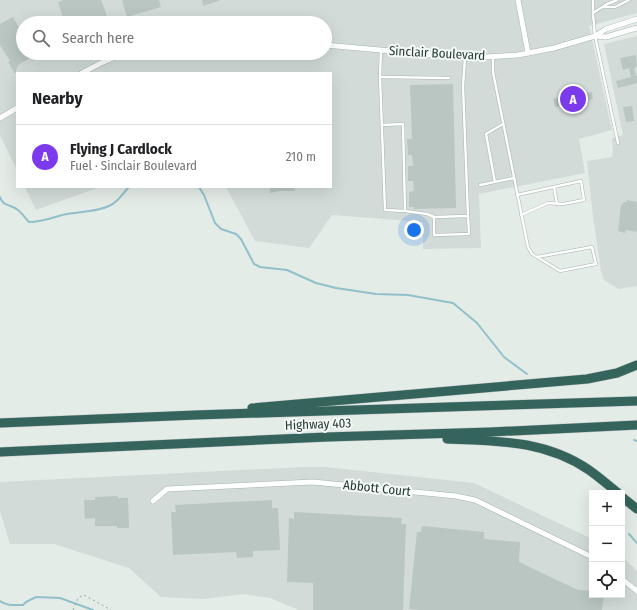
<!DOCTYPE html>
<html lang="en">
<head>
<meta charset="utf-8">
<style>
  :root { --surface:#fff; --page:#f6f6f6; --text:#202124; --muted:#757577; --line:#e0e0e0; --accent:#7c3aed }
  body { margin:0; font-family:"Fira Sans Condensed",sans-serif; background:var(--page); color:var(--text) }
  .controls { position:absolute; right:12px; bottom:12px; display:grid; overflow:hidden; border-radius:0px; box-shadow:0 4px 16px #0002 }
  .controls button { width:36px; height:36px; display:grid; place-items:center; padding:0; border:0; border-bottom:1px solid var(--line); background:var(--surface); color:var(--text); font:20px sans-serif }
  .you { position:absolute; left:414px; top:230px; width:14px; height:14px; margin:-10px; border:3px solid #fff; border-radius:50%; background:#1a73e8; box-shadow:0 0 0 6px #1a73e833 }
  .badge { display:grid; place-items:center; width:26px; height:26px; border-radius:50%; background:var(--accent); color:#fff; font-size:13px; font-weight:700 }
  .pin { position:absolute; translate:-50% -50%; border:2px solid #fff; box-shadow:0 1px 4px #0006 }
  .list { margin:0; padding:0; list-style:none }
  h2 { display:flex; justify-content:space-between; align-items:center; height:52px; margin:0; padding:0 16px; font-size:17px }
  h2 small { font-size:13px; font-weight:400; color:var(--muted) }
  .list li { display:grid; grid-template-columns:26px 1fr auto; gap:12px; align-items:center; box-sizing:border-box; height:64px; padding:0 16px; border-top:1px solid var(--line) }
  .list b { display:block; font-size:15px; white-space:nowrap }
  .list p { margin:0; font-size:13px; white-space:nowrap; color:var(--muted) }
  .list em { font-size:13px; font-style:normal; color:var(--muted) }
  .icon { flex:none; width:22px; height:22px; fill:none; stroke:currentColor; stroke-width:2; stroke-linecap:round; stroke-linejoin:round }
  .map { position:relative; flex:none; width:637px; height:610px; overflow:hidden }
  .search { position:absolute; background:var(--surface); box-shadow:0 4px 16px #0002; left:16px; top:16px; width:316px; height:44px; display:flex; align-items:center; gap:10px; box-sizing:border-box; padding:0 14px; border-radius:22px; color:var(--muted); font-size:15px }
  .panel { position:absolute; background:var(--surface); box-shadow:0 4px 16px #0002; left:16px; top:72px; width:316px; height:116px; border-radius:0px }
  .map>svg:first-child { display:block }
  .built { fill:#d2dbd7; fill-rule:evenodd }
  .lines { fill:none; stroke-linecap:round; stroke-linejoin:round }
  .stream { stroke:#92c0ca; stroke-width:2 }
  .building { fill:#b9c6c1 }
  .lane-casing { stroke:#a7b3af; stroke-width:3.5 }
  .street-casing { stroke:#a7b3af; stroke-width:6 }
  .highway-casing { stroke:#c2c8c7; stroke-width:10 }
  .path { stroke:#88aca1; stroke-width:1; stroke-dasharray:2 3; stroke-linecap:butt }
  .lane { stroke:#fff; stroke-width:2.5 }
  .street { stroke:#fff; stroke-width:5 }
  .highway { stroke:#34645b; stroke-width:9 }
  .labels { text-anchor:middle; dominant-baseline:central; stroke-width:4; stroke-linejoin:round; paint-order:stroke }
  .street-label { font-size:13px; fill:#253b36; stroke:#f4f9f6 }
</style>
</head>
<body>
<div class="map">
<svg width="637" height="610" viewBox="0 0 637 610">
  <rect width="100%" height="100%" fill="#e4ece8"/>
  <g class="built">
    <path d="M 0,0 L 637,0 L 637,13 L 589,26 L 612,130 L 579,139 L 585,173 L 479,194 L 481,248 L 423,249 L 423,222 L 332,215 L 309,248 L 255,241 L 226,187 L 331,187 L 331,73 L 17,73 L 17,170 L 0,135 ZM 23,23 L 325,23 L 325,53 L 23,53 Z"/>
    <polygon points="637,36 637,286 618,289 604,280 601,271 593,217 587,161 612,157 613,152 612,138 623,135 604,44"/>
    <polygon points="25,187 100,187 36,210"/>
    <polygon points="304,467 325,467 474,483 592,539 592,595 622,595 622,556 637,571 637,610 299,610 270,598 243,594 203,599 161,597 129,568 54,544 10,544 0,511 0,482"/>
  </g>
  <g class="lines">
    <g class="stream">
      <polyline points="199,187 204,195 215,223 221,229 236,234 241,239 254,264 260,267 287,270 316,283 336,288 376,294 408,295 453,303 477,323 504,357 527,374"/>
      <path d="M 0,197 C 3,207 11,204 18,210 C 22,213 25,218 29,222 C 42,222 51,218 62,215 C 79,211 96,213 111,205 C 119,201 123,193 129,187"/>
      <polyline points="634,440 637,441"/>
      <polyline points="629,534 637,543"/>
      <path d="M 0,601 C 6,606 15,605 23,605 L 26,602 L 36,597 L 60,598 L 93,610"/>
    </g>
  </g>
  <g class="building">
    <polygon points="64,0 101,0 107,16 87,23 65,23 58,2"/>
    <polygon points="122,0 159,0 161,7 127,17"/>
    <polygon points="202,0 221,0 203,6"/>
    <polygon points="13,17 23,35 23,53 39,53 18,65 15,74 8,62 10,61 0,45 0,24"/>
    <polygon points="636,55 637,67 634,68 636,76 637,76 637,83 618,88 616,81 631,77 629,68 623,70 620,58"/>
    <polygon points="453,84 456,208 414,209 414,207 409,207 409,192 414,191 413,181 408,181 408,166 413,166 412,155 408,155 407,139 412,139 410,85"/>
    <polygon points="592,92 593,99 555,107 553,99"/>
    <polygon points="632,106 634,121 626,122 623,107"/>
    <polygon points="270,187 294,187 295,191 280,191 270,193"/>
    <polygon points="627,200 637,202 637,232 626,230 625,233 618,231 621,205 622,205 623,202 627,202"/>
    <polygon points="118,496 118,498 128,498 129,528 117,528 117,526 95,526 95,518 85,519 84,500 95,500 95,497"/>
    <polygon points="272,500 272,508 278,508 280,550 253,551 253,557 237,558 236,552 173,555 171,512 176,512 175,505"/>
    <polygon points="294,512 402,518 401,524 406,524 403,610 313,610 313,583 287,582 289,518 294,519"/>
    <polygon points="422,526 484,532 484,539 520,542 519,562 578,590 592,591 592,595 604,595 602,610 421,610 409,609 417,532 421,532"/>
  </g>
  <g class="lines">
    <defs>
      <g id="lane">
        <polyline points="593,0 593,14 595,36 618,143"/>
        <polyline points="603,7 615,7 629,0"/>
        <polyline points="593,13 607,4 617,0"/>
        <polyline points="381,50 380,77 385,210 405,211 427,214 434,217 468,216 463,86 465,58"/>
        <polyline points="493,57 493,72 528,247 532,254 560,271 596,264 592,247 537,257"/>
        <polyline points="380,77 449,78"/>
        <polyline points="382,125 403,124 405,211"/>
        <polyline points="495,182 486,134 503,124"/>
        <polyline points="480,185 514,178"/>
        <polyline points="554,187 557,204"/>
        <polyline points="517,195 581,181 584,200 563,204 548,203 521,215"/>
        <polyline points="434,217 434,235 469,234 468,216"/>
      </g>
      <g id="street">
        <polyline points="518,0 528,53"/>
        <polyline points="595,36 606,37 637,28"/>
        <polyline points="325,45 469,58 518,55 554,48 595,36 606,29 637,19"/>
        <polyline points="82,73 101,63 125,53"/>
        <polyline points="0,118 17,108"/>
        <polyline points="153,501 167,489 313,482 456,496 475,500 592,557"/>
        <polyline points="622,579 637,591"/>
      </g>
      <g id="highway">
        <polyline points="252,408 587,379 617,373 637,365"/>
        <polyline points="0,423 196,415 637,401"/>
        <path d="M 447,439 C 498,441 545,440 589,470 C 599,477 608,485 618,493"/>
        <polyline points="0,452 327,437 491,432 637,425"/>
        <polyline points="622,497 637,509"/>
      </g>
    </defs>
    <use href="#lane" class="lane-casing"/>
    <use href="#street" class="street-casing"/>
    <use href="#highway" class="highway-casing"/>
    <polyline class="path" points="73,610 78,598 84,595 111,610"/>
    <use href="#lane" class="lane"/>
    <use href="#street" class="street"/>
    <use href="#highway" class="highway"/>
  </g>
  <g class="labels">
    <g class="street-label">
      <text transform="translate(437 53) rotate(3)">Sinclair Boulevard</text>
      <text transform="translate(318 424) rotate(-2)">Highway 403</text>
      <text transform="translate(377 488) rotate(6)">Abbott Court</text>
    </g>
  </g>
</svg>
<div class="controls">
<button>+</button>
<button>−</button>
<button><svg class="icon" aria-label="locate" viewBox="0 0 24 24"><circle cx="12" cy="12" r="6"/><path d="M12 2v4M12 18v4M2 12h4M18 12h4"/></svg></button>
</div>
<div class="you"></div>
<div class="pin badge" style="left:573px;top:99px">A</div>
<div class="search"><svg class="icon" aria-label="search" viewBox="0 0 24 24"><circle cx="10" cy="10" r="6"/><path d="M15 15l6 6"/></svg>Search here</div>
<section class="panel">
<h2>Nearby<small></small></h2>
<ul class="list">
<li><span class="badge">A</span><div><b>Flying J Cardlock</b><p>Fuel · Sinclair Boulevard</p></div><em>210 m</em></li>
</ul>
</section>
</div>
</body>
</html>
